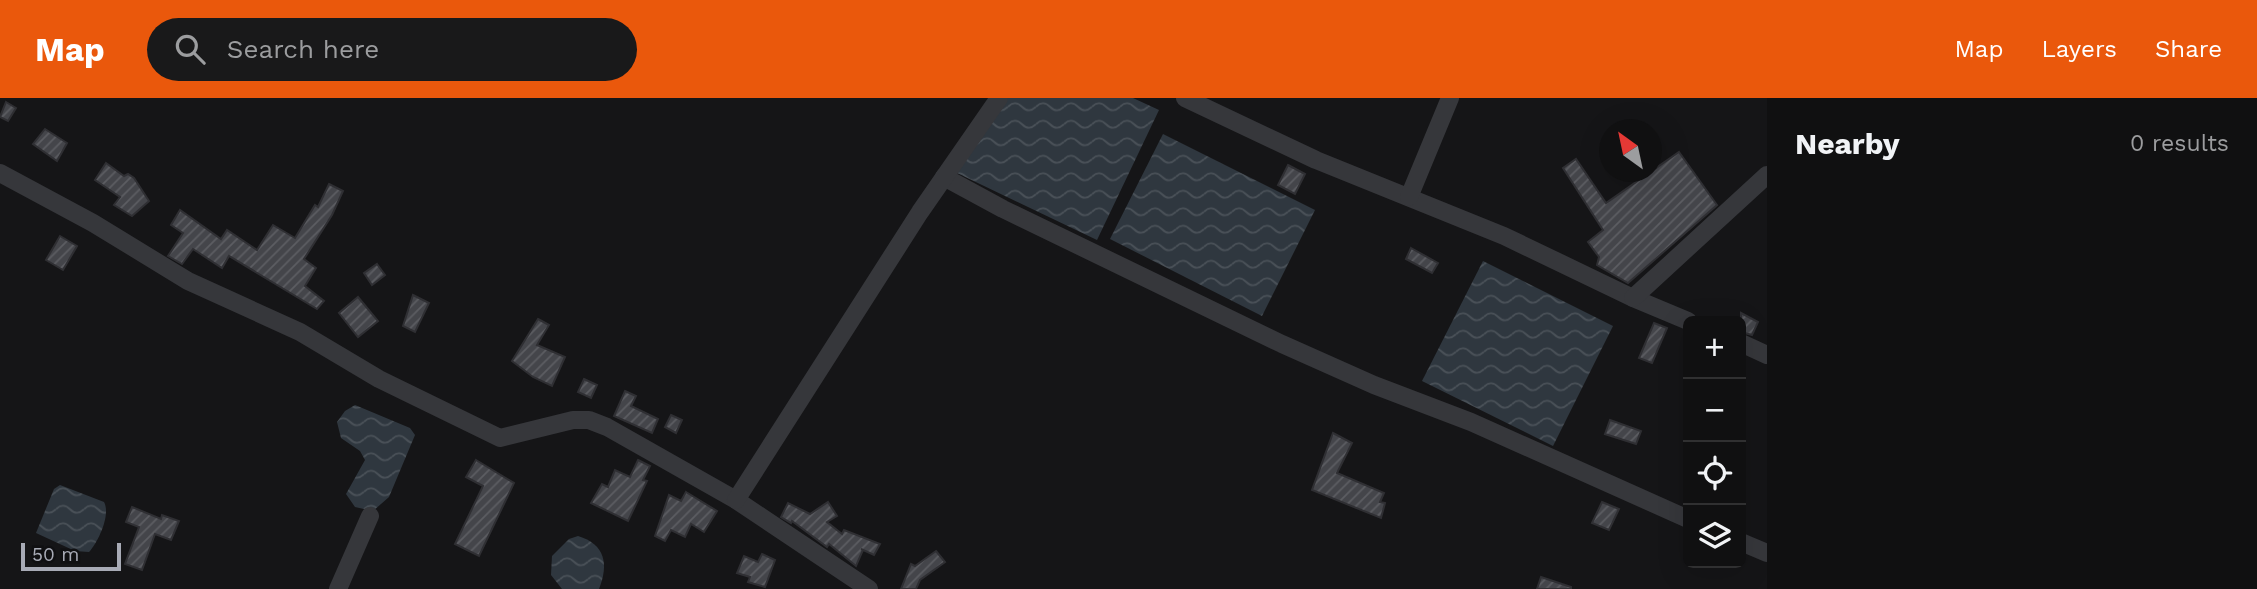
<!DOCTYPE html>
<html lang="en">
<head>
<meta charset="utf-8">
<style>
  :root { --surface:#101011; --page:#19191a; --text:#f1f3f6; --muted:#9c9d9f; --line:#303031; --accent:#ea580c }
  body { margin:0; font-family:"Work Sans",sans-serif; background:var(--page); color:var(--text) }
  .controls { position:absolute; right:21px; bottom:21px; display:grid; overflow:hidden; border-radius:10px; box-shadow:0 7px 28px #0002 }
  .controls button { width:63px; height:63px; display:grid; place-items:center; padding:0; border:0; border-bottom:2px solid var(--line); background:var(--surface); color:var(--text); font:35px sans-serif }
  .compass { position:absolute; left:1599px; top:21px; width:63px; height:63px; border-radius:50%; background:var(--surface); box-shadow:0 7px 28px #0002; rotate:327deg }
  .scale { position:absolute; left:21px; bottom:18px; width:100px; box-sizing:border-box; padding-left:7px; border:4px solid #a8abb6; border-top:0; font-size:19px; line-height:24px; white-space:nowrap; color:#a8abb6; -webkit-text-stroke:5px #101012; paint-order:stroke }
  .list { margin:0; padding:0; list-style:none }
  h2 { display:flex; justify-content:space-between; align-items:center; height:91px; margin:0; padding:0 28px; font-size:30px }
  h2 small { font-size:23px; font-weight:400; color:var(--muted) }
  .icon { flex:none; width:38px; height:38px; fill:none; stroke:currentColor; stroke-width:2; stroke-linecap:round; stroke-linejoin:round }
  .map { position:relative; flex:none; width:1767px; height:491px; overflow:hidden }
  header { display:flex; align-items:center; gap:42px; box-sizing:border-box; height:98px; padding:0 35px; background:var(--accent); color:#fff }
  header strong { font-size:33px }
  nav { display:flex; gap:38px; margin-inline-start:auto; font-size:24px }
  .search { width:490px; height:63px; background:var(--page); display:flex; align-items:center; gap:18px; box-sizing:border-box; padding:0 24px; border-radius:38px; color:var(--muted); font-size:26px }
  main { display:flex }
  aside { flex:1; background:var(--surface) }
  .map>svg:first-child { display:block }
  .water { fill:url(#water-waves) }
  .building { fill:url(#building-hatch); stroke:#2f2f33; stroke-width:2 }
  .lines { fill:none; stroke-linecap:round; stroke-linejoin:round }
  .minor { stroke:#36373b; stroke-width:18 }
</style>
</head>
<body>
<header>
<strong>Map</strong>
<div class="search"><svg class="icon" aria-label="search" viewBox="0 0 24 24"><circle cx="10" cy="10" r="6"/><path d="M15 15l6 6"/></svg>Search here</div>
<nav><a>Map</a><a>Layers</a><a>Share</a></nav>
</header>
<main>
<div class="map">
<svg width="1767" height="491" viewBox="0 0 1767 491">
  <defs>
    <pattern id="water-waves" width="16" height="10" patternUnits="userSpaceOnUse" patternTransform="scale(1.75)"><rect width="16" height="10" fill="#2f373f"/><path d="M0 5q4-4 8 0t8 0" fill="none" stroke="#4a5158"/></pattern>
    <pattern id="building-hatch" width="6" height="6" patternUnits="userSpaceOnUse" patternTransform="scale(1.75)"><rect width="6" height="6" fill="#44454a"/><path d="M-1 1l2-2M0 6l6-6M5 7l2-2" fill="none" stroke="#5c5d62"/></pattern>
  </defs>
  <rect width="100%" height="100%" fill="#151517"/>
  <g class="water">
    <polygon points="1006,0 1133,0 1159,12 1097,142 957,75"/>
    <polygon points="1163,36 1315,112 1262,218 1110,141"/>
    <polygon points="1483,163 1613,228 1553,348 1422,283"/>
    <polygon points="355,307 410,330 415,337 389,399 373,413 355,409 346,396 365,362 360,353 341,340 337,324 345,313"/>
    <path d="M 60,387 L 104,404 C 111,417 98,444 89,454 L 75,453 L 36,435 L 54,391 Z"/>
    <path d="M 578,438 C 605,446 609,466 599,491 L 562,491 L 551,477 L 552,458 L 569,441 Z"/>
  </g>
  <g class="building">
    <polygon points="6,4 16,10 8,23 0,19"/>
    <polygon points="45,31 67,45 57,63 33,46"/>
    <polygon points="1679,54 1717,107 1628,185 1597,167 1599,159 1588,144 1603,132 1563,70 1576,61 1606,105"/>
    <polygon points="106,65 124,78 128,76 134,80 149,103 132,118 114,107 120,99 95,82"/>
    <polygon points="1288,67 1305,76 1295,96 1278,87"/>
    <polygon points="329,86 343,93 332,117 304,161 316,170 305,188 324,203 317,211 229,158 222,170 193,151 182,166 168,158 183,135 171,127 180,112 221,141 227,132 257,152 273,127 295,140 315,107 318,109"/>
    <polygon points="60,138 77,148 63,172 46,162"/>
    <polygon points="1411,150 1438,165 1432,175 1406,161"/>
    <polygon points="377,166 385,177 372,187 364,175"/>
    <polygon points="413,197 429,205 415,234 403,228"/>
    <polygon points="358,199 378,223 358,239 339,215"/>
    <polygon points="1741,215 1758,224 1752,237 1741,234"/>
    <polygon points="538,221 549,227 537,247 565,259 552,288 533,279 512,263"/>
    <polygon points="1654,225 1667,230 1652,265 1639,260"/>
    <polygon points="584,281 597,287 591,300 578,294"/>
    <polygon points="625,293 636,298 631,308 658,321 652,335 614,318"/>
    <polygon points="671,317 682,322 676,335 665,329"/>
    <polygon points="1610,322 1641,333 1636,346 1605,336"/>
    <polygon points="1333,335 1352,345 1337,375 1384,395 1380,404 1385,405 1381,420 1312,392"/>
    <polygon points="476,362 514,385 479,458 455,446 483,388 466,379"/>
    <polygon points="638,362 650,368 643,382 647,383 628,423 591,405 602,386 608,389 615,372 630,379"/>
    <polygon points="686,394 717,413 704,434 691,426 685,439 671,432 665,443 655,438 669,397 681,403"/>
    <polygon points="828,404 837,418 827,424 842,436 844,432 880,446 874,457 861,451 863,452 856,468 829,446 827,449 792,423 791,425 781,419 788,405 810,416"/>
    <polygon points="1602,404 1619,411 1609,432 1592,425"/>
    <polygon points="132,409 161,421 162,417 179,423 171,442 155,436 142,472 125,466 139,429 126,424"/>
    <polygon points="936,453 945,464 920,482 916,491 901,491 911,466 915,468"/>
    <polygon points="762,456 775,462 765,489 748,484 750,479 737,475 744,458 758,464"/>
    <polygon points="1541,479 1571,489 1571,491 1537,491"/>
  </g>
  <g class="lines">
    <g class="minor">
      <polyline points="1185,0 1316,62 1504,138 1633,200 1688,223"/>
      <polyline points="0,75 93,125 188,183 300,234 379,281 500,340 573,322 589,322 607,329 736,402 869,491"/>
      <polyline points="944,79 1003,111 1282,246 1374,287 1471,324 1688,421"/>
      <polyline points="1409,99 1450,0"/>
      <polyline points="1633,200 1767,77"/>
      <polyline points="1741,245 1767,257"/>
      <polyline points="736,402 920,114 999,0"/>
      <polyline points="1741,444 1767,455"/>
      <polyline points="338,491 370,418"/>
    </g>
  </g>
</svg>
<div class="controls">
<button>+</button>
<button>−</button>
<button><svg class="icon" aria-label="locate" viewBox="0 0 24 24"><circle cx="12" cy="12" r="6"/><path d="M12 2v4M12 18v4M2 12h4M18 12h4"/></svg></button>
<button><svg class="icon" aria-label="layers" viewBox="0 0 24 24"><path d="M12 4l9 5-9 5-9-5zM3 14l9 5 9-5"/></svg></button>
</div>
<svg class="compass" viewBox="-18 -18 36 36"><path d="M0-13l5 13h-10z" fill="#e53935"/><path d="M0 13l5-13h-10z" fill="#9c9d9f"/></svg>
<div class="scale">50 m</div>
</div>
<aside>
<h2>Nearby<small>0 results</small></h2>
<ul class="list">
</ul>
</aside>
</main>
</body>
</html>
